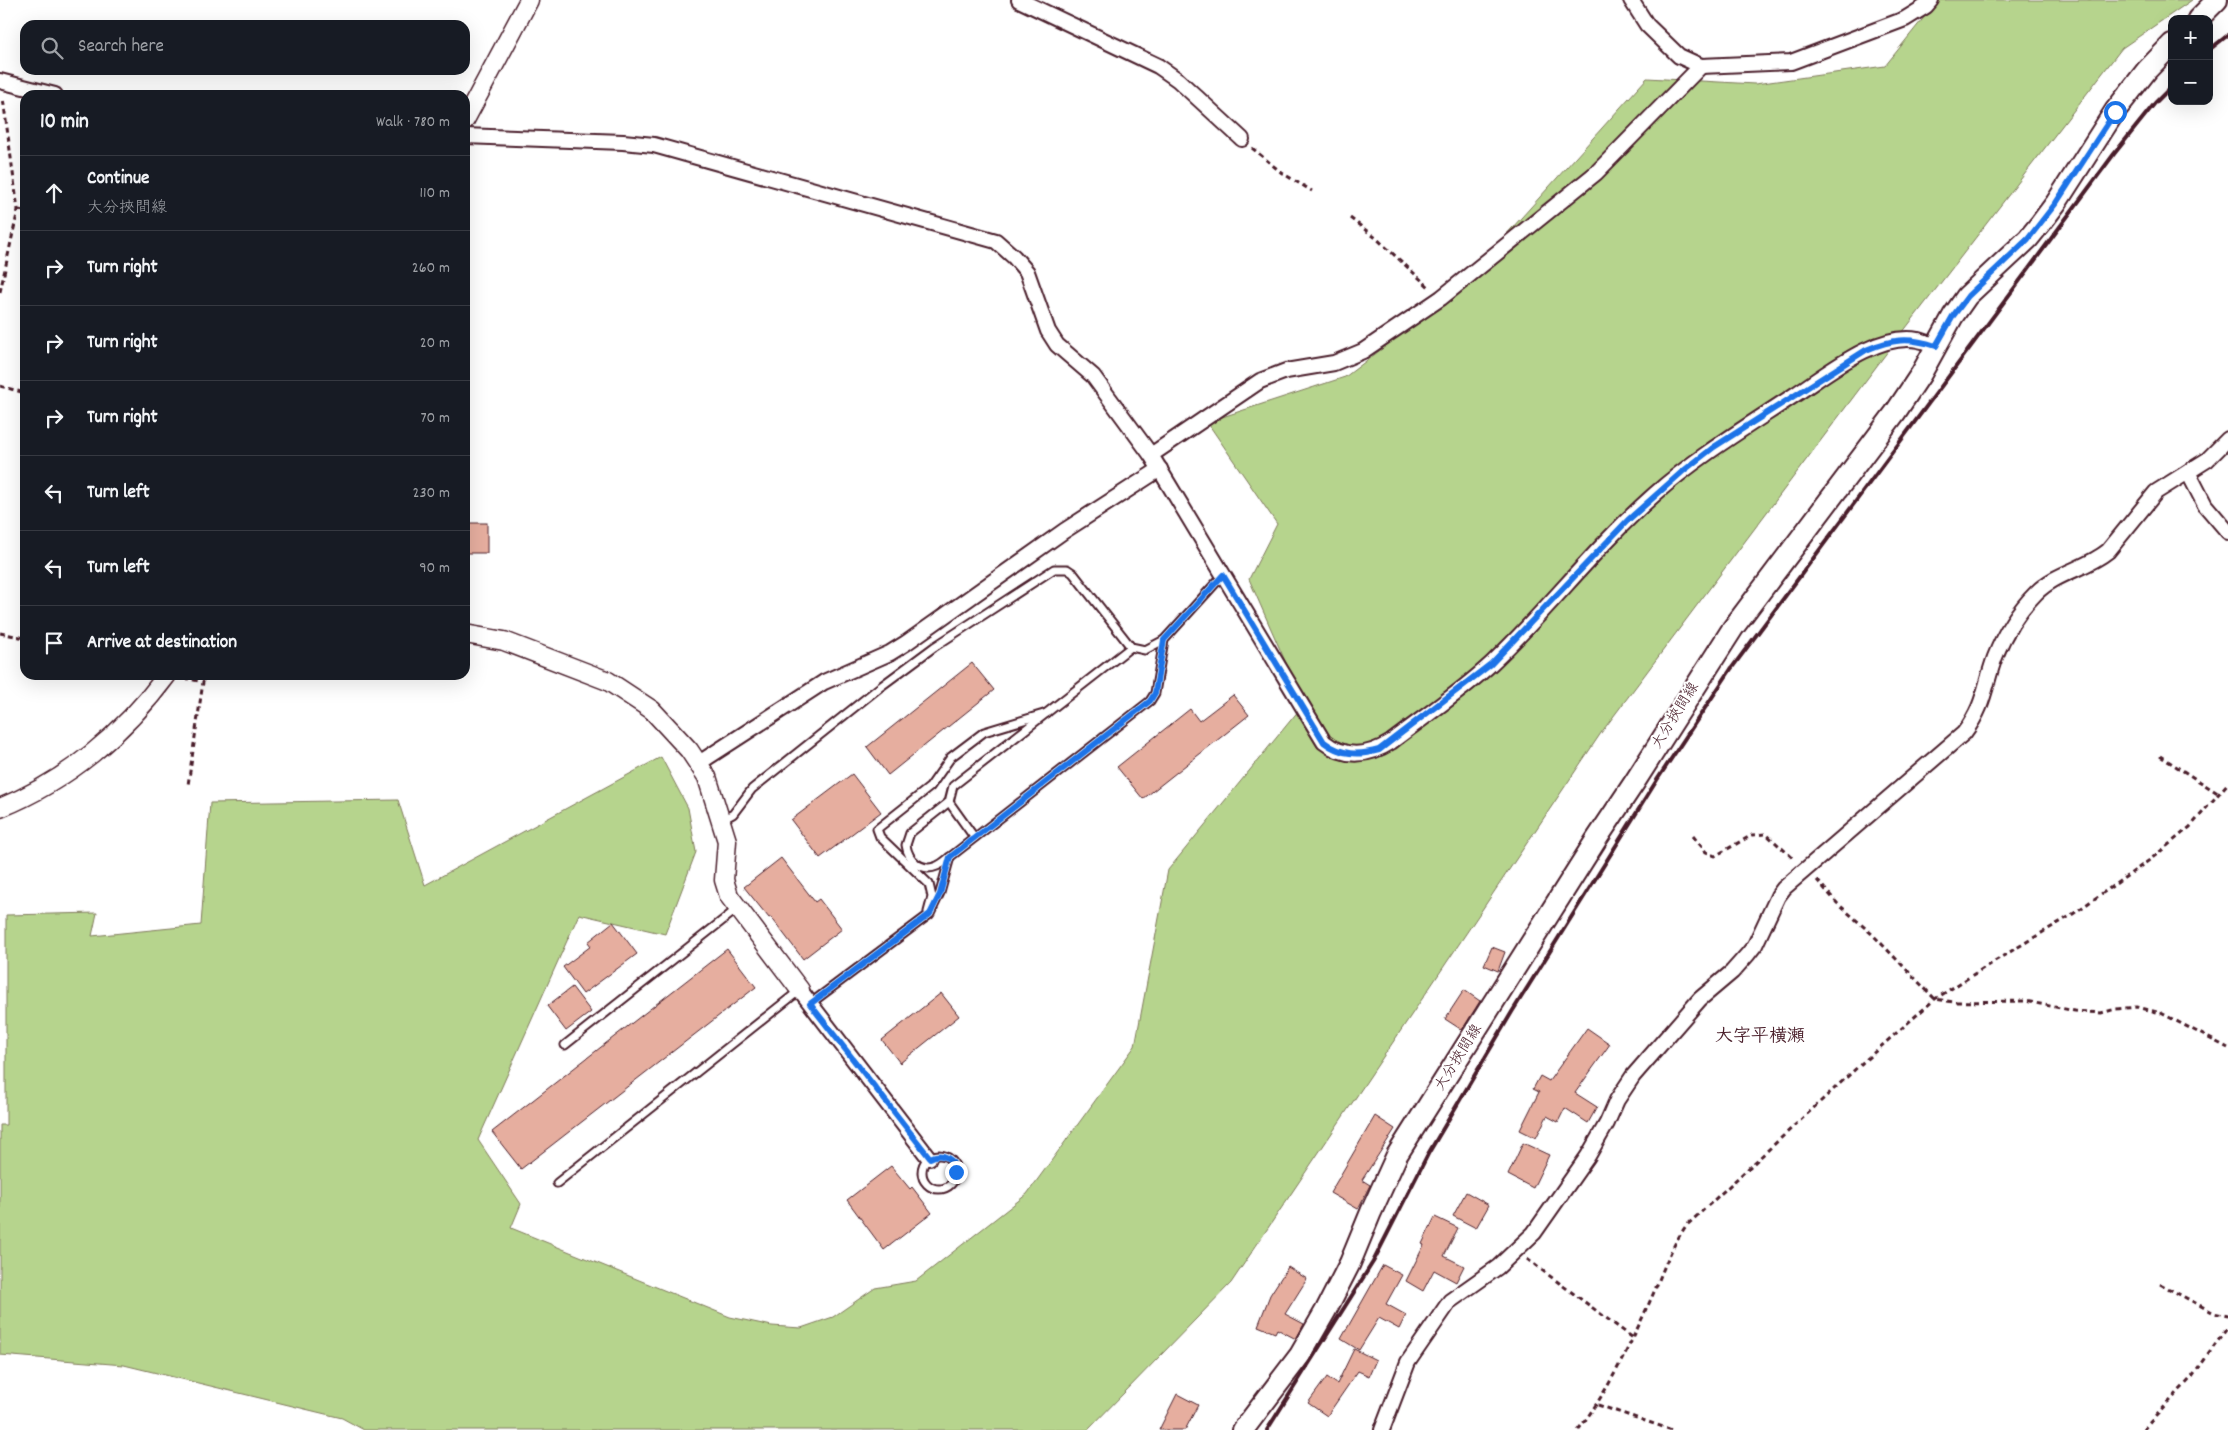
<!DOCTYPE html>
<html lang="en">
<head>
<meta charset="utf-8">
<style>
  :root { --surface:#171b24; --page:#20242c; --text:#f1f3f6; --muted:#9ea1a6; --line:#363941 }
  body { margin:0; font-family:Dekko,"Klee One",sans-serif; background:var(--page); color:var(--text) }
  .controls { position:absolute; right:15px; top:15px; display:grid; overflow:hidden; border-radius:10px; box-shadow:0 5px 20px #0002 }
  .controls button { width:45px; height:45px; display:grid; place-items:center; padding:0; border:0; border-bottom:1px solid var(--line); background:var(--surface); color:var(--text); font:25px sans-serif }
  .stop { position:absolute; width:15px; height:15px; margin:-11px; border:4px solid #1a73e8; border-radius:50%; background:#fff }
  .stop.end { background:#1a73e8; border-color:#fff; box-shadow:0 1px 5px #0008 }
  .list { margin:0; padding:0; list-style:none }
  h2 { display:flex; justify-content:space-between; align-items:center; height:65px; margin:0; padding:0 20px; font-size:21px }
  h2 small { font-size:16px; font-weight:400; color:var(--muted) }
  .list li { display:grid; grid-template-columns:32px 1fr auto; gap:15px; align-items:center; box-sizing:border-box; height:75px; padding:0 20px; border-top:1px solid var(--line) }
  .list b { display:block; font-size:19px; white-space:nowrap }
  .list p { margin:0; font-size:16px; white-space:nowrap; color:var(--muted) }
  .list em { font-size:16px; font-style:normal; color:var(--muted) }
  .icon { flex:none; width:28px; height:28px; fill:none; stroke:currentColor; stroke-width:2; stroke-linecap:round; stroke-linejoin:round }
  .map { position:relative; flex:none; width:2228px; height:1430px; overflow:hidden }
  .search { position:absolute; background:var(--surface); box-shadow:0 5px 20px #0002; left:20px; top:20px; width:450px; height:55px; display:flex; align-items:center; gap:12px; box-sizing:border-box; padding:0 18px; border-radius:15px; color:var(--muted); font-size:19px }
  .panel { position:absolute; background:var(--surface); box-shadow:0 5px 20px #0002; left:20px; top:90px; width:450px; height:590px; border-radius:15px }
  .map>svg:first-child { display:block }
  .green { fill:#b6d48d; stroke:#807a5c }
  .building { fill:#e6ae9f; stroke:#4a1f2b }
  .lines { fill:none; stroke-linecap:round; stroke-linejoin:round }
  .service-casing { stroke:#4a1f2b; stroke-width:11 }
  .minor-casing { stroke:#4a1f2b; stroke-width:18 }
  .tertiary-casing { stroke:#4a1f2b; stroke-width:21 }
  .secondary-casing { stroke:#4a1f2b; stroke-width:24 }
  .path { stroke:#4a1f2b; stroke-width:3; stroke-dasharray:5 4; stroke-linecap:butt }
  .service { stroke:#fff; stroke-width:7 }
  .minor { stroke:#fff; stroke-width:14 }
  .tertiary { stroke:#fff; stroke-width:18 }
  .secondary { stroke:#fff; stroke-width:20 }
  .rail { stroke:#4a1f2b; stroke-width:4 }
  .route { stroke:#1a73e8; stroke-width:6 }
  .labels { text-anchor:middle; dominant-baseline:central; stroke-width:4; stroke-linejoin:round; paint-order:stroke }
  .street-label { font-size:15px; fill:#4a1f2b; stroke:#fff }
  .quarter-label { font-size:18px; font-weight:bold; fill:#4a1f2b; stroke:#fff }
</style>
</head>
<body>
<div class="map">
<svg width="2228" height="1430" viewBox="0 0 2228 1430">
  <rect width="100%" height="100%" fill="#fff"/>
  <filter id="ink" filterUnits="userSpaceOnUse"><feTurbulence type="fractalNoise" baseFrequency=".02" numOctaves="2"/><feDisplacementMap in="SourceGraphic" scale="10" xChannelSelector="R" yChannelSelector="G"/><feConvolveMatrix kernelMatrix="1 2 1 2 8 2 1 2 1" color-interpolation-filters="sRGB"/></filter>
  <g filter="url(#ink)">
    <polygon class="green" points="1938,0 2192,0 2122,48 1882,359 1601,733 1231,1283 1088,1430 364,1430 342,1418 124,1365 0,1355 0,1125 6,1125 6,915 97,913 92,936 201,925 210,803 398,800 425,885 661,757 688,808 696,852 665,934 579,914 478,1140 521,1204 511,1228 730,1317 772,1326 801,1328 833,1317 875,1288 916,1281 1027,1194 1135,1046 1168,870 1304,704 1249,579 1277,524 1207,422 1345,377 1450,297 1647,78 1755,84 1885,66"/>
    <g class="building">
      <rect x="465" y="523" width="22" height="30"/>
      <polygon points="972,663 994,690 888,775 867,747"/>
      <polygon points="1233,695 1249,715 1143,799 1117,767 1190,709 1199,721"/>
      <polygon points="852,774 881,812 820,858 791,820"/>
      <polygon points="781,858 815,902 819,899 842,929 803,959 771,917 769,918 744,887"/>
      <polygon points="613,922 637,954 583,994 563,967 591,946 588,942"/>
      <polygon points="1492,947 1505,952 1498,971 1484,965"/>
      <polygon points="727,949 756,987 521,1169 492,1132"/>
      <polygon points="572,987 591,1012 566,1031 547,1006"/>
      <polygon points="1464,990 1480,1001 1462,1030 1445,1019"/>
      <polygon points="941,993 959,1016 900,1063 882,1040"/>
      <polygon points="1587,1028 1610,1044 1575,1093 1597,1107 1588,1123 1565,1108 1558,1122 1547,1116 1536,1138 1520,1130 1539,1092 1533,1089 1540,1076 1549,1081"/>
      <polygon points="1375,1116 1395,1129 1362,1180 1370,1185 1358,1209 1330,1193"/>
      <polygon points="1523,1143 1549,1155 1533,1188 1508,1175"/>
      <polygon points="891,1166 910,1189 912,1187 932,1213 884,1250 847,1200"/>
      <polygon points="1466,1192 1489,1205 1476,1228 1453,1216"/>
      <polygon points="1435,1217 1458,1228 1444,1256 1464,1266 1456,1282 1434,1270 1423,1291 1406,1281 1424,1245 1422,1244"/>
      <polygon points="1383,1265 1402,1275 1386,1304 1406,1315 1399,1329 1379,1318 1359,1350 1341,1339"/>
      <polygon points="1288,1267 1307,1279 1285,1314 1304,1324 1296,1339 1277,1329 1275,1333 1258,1326 1270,1295"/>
      <polygon points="1354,1349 1376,1360 1369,1376 1358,1371 1327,1416 1308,1403 1327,1377 1337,1384"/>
      <polygon points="1177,1394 1198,1405 1185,1430 1159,1430"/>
    </g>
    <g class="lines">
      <defs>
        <g id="service">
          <path d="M 949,802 L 910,833 L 906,845 C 908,859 921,873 937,866 C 942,864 946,860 950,857"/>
          <polyline points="722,820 733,814 752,789 880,687 934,647 1054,569 1067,569 1073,573 1131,647 1145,650 1164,640"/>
          <polyline points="974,837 949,802 953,786 1131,647"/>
          <polyline points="928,912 932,897 929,884 880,837 877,829 930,787 951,757 984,732 1047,713"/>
          <polyline points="811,1003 930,914 940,893 950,857 1150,701 1155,693 1164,640 1223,575"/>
          <polyline points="565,1045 737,909"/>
          <circle cx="939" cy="1172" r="17"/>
          <polyline points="557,1183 800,990"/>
        </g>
        <g id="minor">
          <polyline points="1019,0 1158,66 1178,80 1242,139"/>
          <polyline points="1631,0 1647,25 1679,56 1701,66 1791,62 1905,19 1926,6 1931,0"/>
          <path d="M 1701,66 L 1596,173 L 1441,298 L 1363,351 L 1334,363 L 1286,371 L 1260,381 L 1151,455 L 1324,742 C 1345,759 1369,756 1391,742 C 1425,716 1461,692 1492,663 C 1549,609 1596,546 1655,494 C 1698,456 1748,426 1796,394 C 1828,373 1878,332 1918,340 C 1924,341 1930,344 1936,346"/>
          <polyline points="0,81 55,95"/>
          <polyline points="465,136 623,142 654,145 996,241 1014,257 1027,272 1048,331 1057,345 1093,376 1151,455"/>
          <polyline points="2188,472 2205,505 2228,532"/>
          <polyline points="699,763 824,682 890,653 906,643 1064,531 1160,469"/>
          <polyline points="800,990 929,1158"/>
          <path d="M 1382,1430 L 1408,1362 L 1450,1301 L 1498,1267 L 1534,1233 L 1588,1156 L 1607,1123 L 1617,1100 L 1633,1076 L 1700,999 L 1732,972 L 1748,954 L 1755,945 L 1778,896 L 1784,888 L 1964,733 C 1985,705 1984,687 1995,657 C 2004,634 2019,610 2036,593 C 2057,572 2086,569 2108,551 L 2156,492 L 2207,460 L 2228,439"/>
        </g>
        <g id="tertiary">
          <polyline points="465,120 529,0"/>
          <polyline points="465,634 504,641 608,681 652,710 689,750 707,777 727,841 724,880 729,896 800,990"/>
          <path d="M 0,808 C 67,781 124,733 167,675"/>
        </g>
        <g id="secondary">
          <polyline points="2198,19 2217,0"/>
          <polyline points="1243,1430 1300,1355 1326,1310 1350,1263 1371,1212 1397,1155 1596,840 1634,783 1733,628 1895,413 1921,374 1953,316 1967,296 2028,239 2041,223 2056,203 2115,111 2147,70 2172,44"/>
        </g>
      </defs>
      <use href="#service" class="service-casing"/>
      <use href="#minor" class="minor-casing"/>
      <use href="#tertiary" class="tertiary-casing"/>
      <use href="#secondary" class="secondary-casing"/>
      <g class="path">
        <polyline points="1252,148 1282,173 1312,191"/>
        <polyline points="18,210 25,211"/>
        <polyline points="1350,218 1376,238 1430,288"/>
        <polyline points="0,292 18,210 3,98"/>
        <polyline points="0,386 25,393"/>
        <polyline points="0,633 25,638"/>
        <polyline points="184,678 203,682 188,785"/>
        <polyline points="2160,756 2219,794"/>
        <polyline points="1693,836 1706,852 1715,856 1752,835 1766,834 1794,859"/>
        <polyline points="1817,880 1837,903 1873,935 1935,999 1954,1002 2025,1001 2075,1011 2101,1013 2116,1009 2137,1007 2161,1013 2228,1048"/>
        <polyline points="1527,1259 1633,1338"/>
        <polyline points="2160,1284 2214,1313 2228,1316"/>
        <polyline points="1598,1405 1672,1430"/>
        <path d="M 1578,1430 C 1609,1390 1630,1345 1651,1299 C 1662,1274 1670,1248 1686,1226 L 1861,1064 L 1935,999 L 1993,962 L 2070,916 L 2151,859 L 2190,827 L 2228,783"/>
        <polyline points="2143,1430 2192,1377 2228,1327"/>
      </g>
      <use href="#service" class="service"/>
      <use href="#minor" class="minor"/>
      <use href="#tertiary" class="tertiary"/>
      <use href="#secondary" class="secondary"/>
      <g class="rail">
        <polyline points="2209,50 2228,35"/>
        <polyline points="1267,1430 1373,1262 1428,1154 1512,1012 1657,780 1731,669 2114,154 2155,103 2172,86"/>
      </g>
    </g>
  </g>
  <g class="lines" filter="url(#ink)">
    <path class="route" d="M 956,1172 C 954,1158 942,1152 930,1158 L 810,1004 L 930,914 L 940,894 L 950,857 L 1150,701 L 1155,693 L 1164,640 L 1223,575 L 1324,742 C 1341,755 1358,756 1379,750 L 1491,664 L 1628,520 L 1682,472 L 1714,447 L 1866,350 C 1892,339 1908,337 1936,346 L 1953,316 L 1968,296 L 2028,239 L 2056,203 L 2115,112"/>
  </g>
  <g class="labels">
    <g class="street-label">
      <text transform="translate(1676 716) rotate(-58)">大分挾間線</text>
      <text transform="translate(1459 1058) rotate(-58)">大分挾間線</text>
    </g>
    <g class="quarter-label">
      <text x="1760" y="1037">大字平横瀬</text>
    </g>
  </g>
</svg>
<div class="controls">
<button>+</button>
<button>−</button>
</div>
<div class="stop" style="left:2115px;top:112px"></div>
<div class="stop end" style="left:956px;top:1172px"></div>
<div class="search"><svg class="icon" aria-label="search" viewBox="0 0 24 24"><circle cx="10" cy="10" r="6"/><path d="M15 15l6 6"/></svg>Search here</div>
<section class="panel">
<h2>10 min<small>Walk · 780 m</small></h2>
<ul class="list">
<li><svg class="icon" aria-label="ahead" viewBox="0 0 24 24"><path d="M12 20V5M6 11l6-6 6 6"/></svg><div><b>Continue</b><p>大分挾間線</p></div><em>110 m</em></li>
<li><svg class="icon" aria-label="right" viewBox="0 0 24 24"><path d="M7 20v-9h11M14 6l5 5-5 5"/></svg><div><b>Turn right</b></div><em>260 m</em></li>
<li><svg class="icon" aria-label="right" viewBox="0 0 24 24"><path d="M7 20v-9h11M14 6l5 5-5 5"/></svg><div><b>Turn right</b></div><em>20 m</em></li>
<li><svg class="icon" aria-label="right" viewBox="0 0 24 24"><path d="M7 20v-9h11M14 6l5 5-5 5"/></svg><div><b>Turn right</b></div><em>70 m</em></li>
<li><svg class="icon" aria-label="left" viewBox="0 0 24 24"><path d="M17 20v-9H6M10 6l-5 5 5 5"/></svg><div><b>Turn left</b></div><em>230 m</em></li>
<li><svg class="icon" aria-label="left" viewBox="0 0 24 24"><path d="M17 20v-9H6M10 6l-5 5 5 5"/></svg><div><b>Turn left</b></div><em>90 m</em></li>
<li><svg class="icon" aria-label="arrive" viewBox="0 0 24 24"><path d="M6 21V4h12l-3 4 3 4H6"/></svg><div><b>Arrive at destination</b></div></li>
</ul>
</section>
</div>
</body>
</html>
